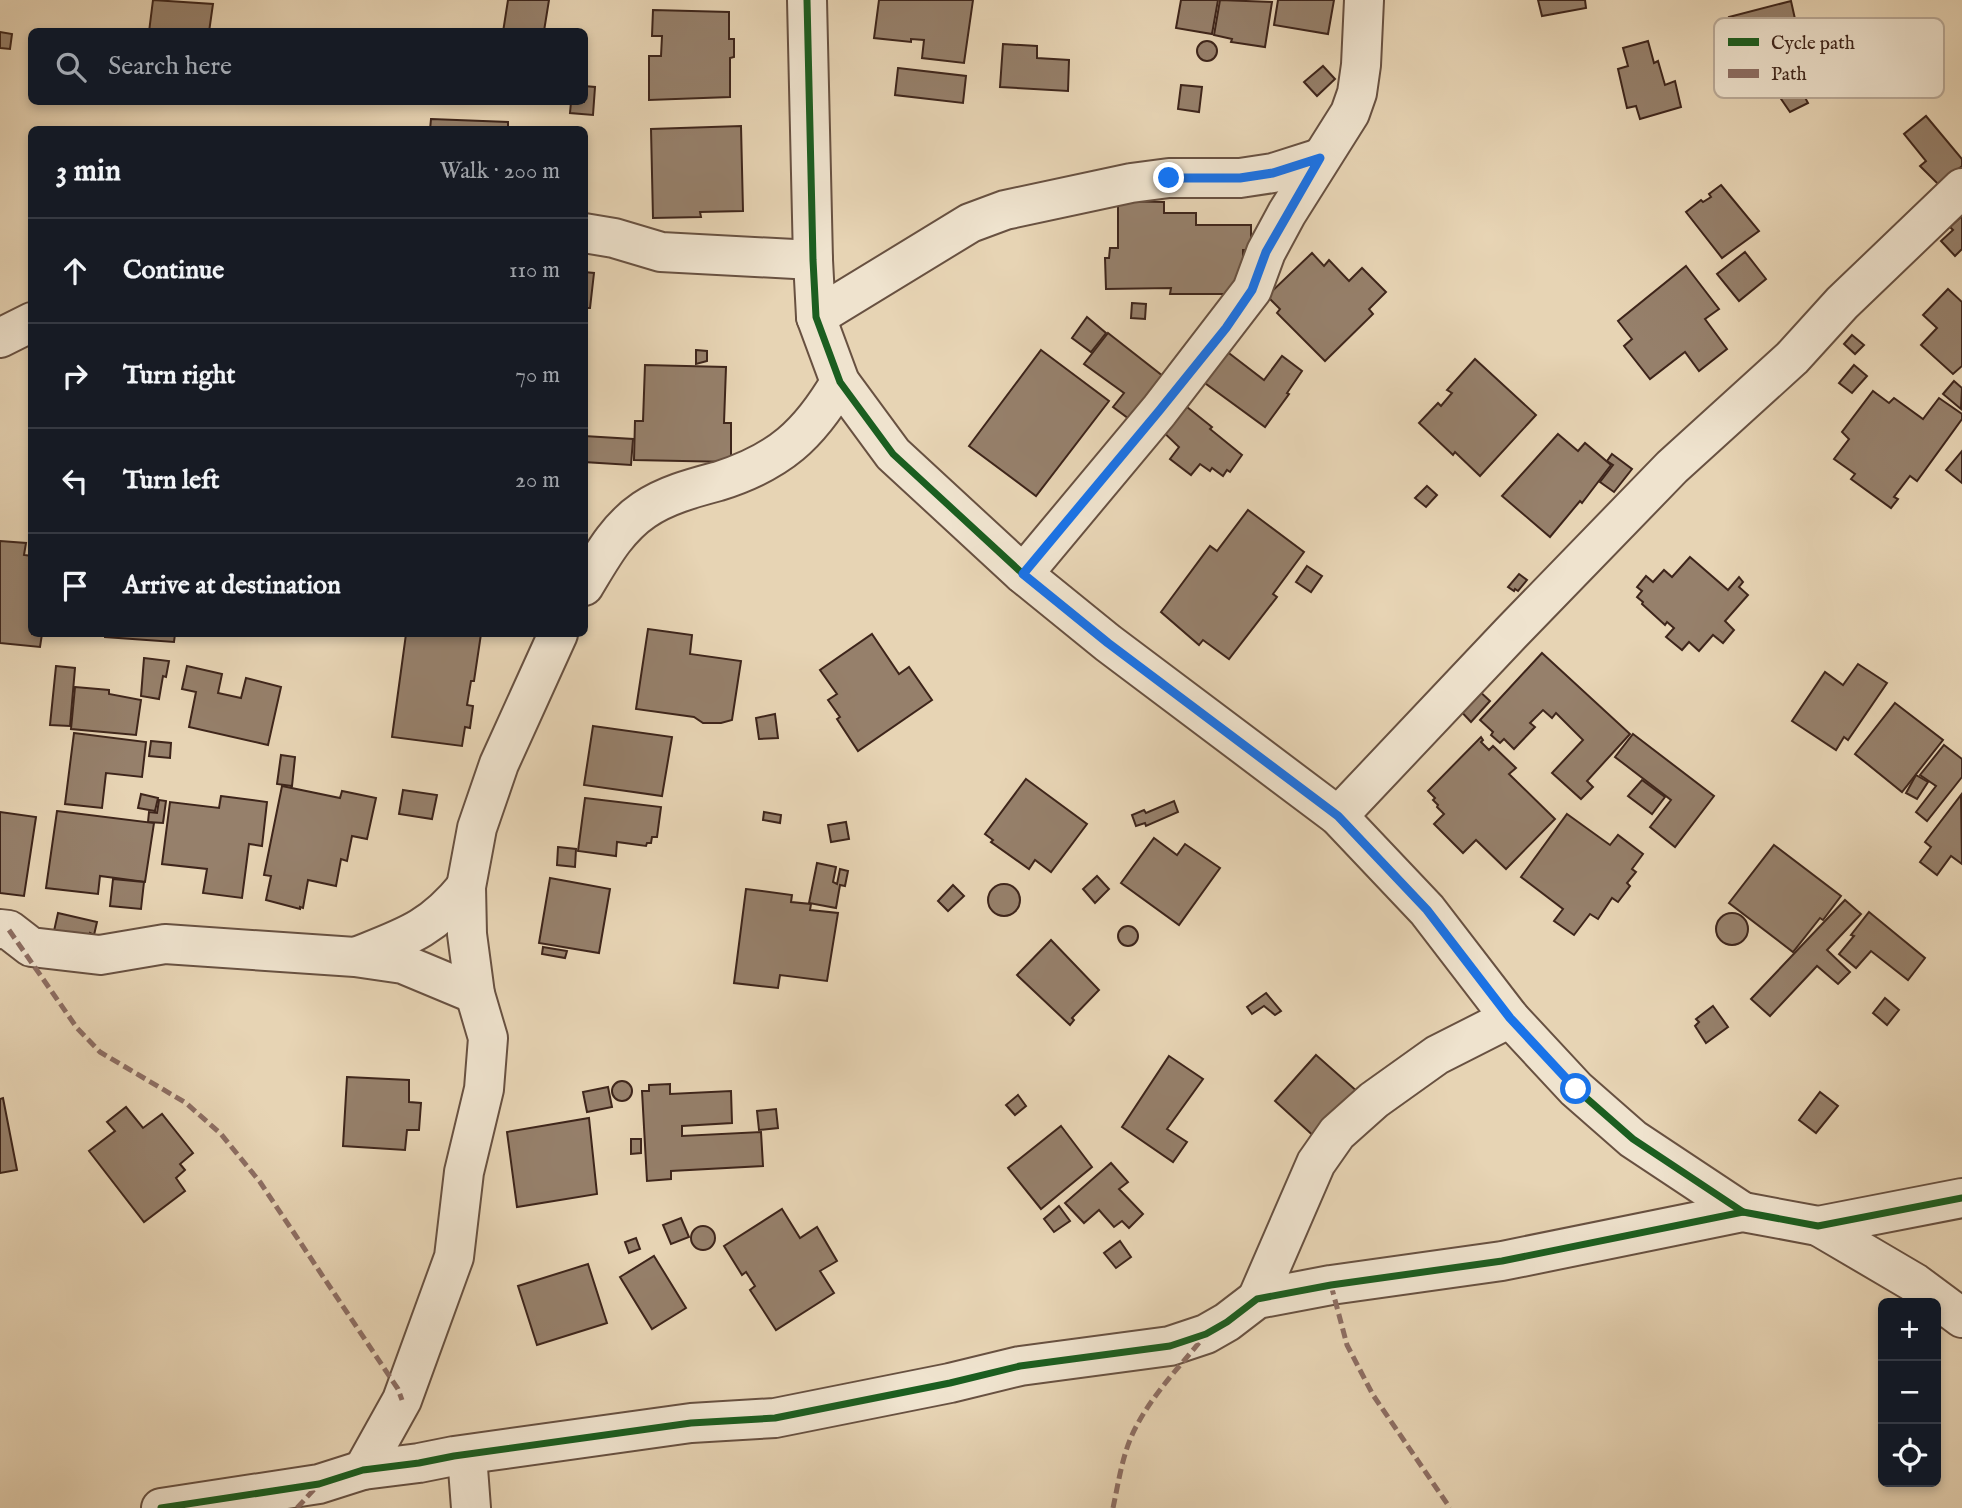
<!DOCTYPE html>
<html lang="en">
<head>
<meta charset="utf-8">
<style>
  :root { --surface:#171b24; --page:#242831; --text:#f1f3f6; --muted:#9ea1a6; --line:#363941 }
  body { margin:0; font-family:"IM FELL English",serif; background:var(--page); color:var(--text) }
  .controls { position:absolute; right:21px; bottom:21px; display:grid; overflow:hidden; border-radius:10px; box-shadow:0 4px 10px #0003 }
  .controls button { width:63px; height:63px; display:grid; place-items:center; padding:0; border:0; border-bottom:2px solid var(--line); background:var(--surface); color:var(--text); font:35px sans-serif }
  .stop { position:absolute; width:21px; height:21px; margin:-16px; border:5px solid #1a73e8; border-radius:50%; background:#fff }
  .stop.end { background:#1a73e8; border-color:#fff; box-shadow:0 2px 7px #0008 }
  .list { margin:0; padding:0; list-style:none }
  h2 { display:flex; justify-content:space-between; align-items:center; height:91px; margin:0; padding:0 28px; font-size:30px }
  h2 small { font-size:23px; font-weight:400; color:var(--muted) }
  .list li { display:grid; grid-template-columns:46px 1fr auto; gap:21px; align-items:center; box-sizing:border-box; height:105px; padding:0 28px; border-top:2px solid var(--line) }
  .list b { display:block; font-size:26px; white-space:nowrap }
  .list em { font-size:23px; font-style:normal; color:var(--muted) }
  .icon { flex:none; width:38px; height:38px; fill:none; stroke:currentColor; stroke-width:2; stroke-linecap:round; stroke-linejoin:round }
  .map { position:relative; flex:none; width:1962px; height:1508px; overflow:hidden }
  .search { position:absolute; background:var(--surface); box-shadow:0 4px 10px #0003; left:28px; top:28px; width:560px; height:77px; display:flex; align-items:center; gap:18px; box-sizing:border-box; padding:0 24px; border-radius:10px; color:var(--muted); font-size:26px }
  .panel { position:absolute; background:var(--surface); box-shadow:0 4px 10px #0003; left:28px; top:126px; width:560px; height:511px; border-radius:10px }
  .map>svg:first-child { display:block }
  .building { fill:#96806b; stroke:#3e251b; stroke-width:2 }
  .lines { fill:none; stroke-linecap:round; stroke-linejoin:round }
  .minor-casing { stroke:#685141; stroke-width:42 }
  .minor { stroke:#efe3ce; stroke-width:38 }
  .quiet { stroke:#8d6e63; stroke-width:5; stroke-dasharray:10 5; stroke-linecap:butt }
  .cycleway-casing { stroke:#efe3ce; stroke-width:11 }
  .cycleway { stroke:#1b5e20; stroke-width:7 }
  .route { stroke:#1a73e8; stroke-width:9 }
  .key { fill:#efe3ce; stroke:#baaa98; stroke-width:2 }
  .key-label { font-size:19px; fill:#3e251b }
</style>
</head>
<body>
<div class="map">
<svg width="1962" height="1508" viewBox="0 0 1962 1508">
  <rect width="100%" height="100%" fill="#e7d4b4"/>
  <filter id="stains"><feTurbulence type="fractalNoise" baseFrequency=".00286" numOctaves="4"/><feColorMatrix values="0 0 0 0 .2 0 0 0 0 .09 0 0 0 0 .02 0 0 0 .5 -.17"/></filter>
  <radialGradient id="worn" r=".72"><stop offset=".6" stop-color="#630" stop-opacity="0"/><stop offset="1" stop-color="#630" stop-opacity=".3"/></radialGradient>
  <g class="building">
    <polygon points="153,0 213,4 209,32 149,32"/>
    <polygon points="508,0 549,0 544,31 548,32 503,32"/>
    <polygon points="879,0 973,0 964,63 922,58 924,40 911,39 911,42 874,38"/>
    <polygon points="1181,0 1218,0 1212,34 1176,28"/>
    <polygon points="1220,0 1272,2 1265,47 1231,42 1232,39 1214,35"/>
    <polygon points="1278,0 1334,0 1328,34 1274,25"/>
    <polygon points="1538,0 1585,0 1586,8 1542,16"/>
    <polygon points="1791,1 1803,55 1799,57 1800,61 1785,65 1787,73 1765,78 1763,71 1743,76 1729,17"/>
    <polygon points="653,10 729,12 729,39 734,39 734,57 730,58 730,97 649,100 649,56 661,56 662,36 652,36"/>
    <polygon points="0,32 12,34 10,49 0,48"/>
    <polygon points="1648,41 1654,63 1658,61 1665,85 1675,81 1681,107 1640,119 1636,106 1627,108 1618,69 1628,66 1623,48"/>
    <circle cx="1207" cy="51" r="10"/>
    <polygon points="1003,44 1037,46 1037,58 1069,60 1068,91 1000,87"/>
    <polygon points="1323,66 1335,79 1317,96 1304,82"/>
    <polygon points="898,68 966,76 963,103 895,95"/>
    <polygon points="1794,77 1808,103 1790,112 1777,93 1785,87 1783,83"/>
    <polygon points="1181,85 1202,87 1199,112 1178,109"/>
    <polygon points="584,86 595,87 593,115 570,113 571,102 584,102"/>
    <polygon points="1926,116 1962,159 1962,166 1939,185 1920,166 1926,161 1904,134"/>
    <polygon points="431,119 508,122 508,130 430,130"/>
    <polygon points="741,126 743,211 700,212 701,217 653,218 651,129"/>
    <polygon points="1721,185 1759,231 1722,258 1686,212 1701,200 1703,202 1711,197 1709,194"/>
    <polygon points="1118,201 1164,202 1164,213 1196,213 1196,225 1251,225 1251,250 1243,250 1243,294 1170,294 1171,288 1106,289 1105,258 1109,258 1110,248 1118,248"/>
    <polygon points="1962,216 1962,249 1955,256 1941,241 1953,230 1950,227"/>
    <polygon points="1745,252 1766,279 1739,301 1717,274"/>
    <polygon points="1312,253 1324,266 1329,260 1349,281 1362,268 1386,292 1369,309 1373,314 1325,361 1277,313 1280,309 1267,296"/>
    <polygon points="1686,266 1719,309 1705,319 1727,349 1699,371 1685,352 1650,379 1624,346 1632,339 1618,321"/>
    <polygon points="584,272 594,273 590,308 584,308"/>
    <polygon points="1948,289 1962,302 1962,366 1953,374 1921,345 1937,328 1923,315"/>
    <polygon points="1132,303 1146,304 1145,319 1131,318"/>
    <polygon points="1087,317 1106,333 1091,352 1072,338"/>
    <polygon points="1108,333 1173,384 1140,427 1113,407 1124,393 1084,364"/>
    <polygon points="1852,335 1864,345 1855,354 1844,344"/>
    <polygon points="1221,347 1264,380 1282,356 1302,371 1287,393 1289,394 1265,427 1198,378"/>
    <polygon points="696,350 707,351 707,361 696,364"/>
    <polygon points="1041,350 1109,401 1036,496 969,446"/>
    <polygon points="1475,359 1536,415 1480,476 1455,452 1453,455 1419,423 1438,403 1441,406 1452,393 1447,390"/>
    <polygon points="645,365 726,367 724,423 731,423 731,462 634,460 635,421 643,421"/>
    <polygon points="1854,365 1867,376 1852,393 1839,383"/>
    <polygon points="1954,381 1962,388 1961,409 1943,394"/>
    <polygon points="1873,391 1889,403 1894,398 1923,419 1939,398 1962,414 1962,419 1917,481 1910,476 1894,497 1898,499 1891,508 1851,479 1855,474 1834,459 1849,439 1842,432"/>
    <polygon points="1177,399 1212,427 1210,429 1242,455 1230,472 1227,470 1223,476 1212,468 1210,471 1200,464 1191,475 1170,459 1179,447 1156,425"/>
    <polygon points="1558,434 1578,451 1585,443 1611,465 1582,503 1580,501 1550,537 1502,496"/>
    <polygon points="584,436 633,439 631,465 584,462"/>
    <polygon points="1962,451 1962,483 1946,470"/>
    <polygon points="1612,454 1632,469 1614,492 1600,482 1613,465 1607,461"/>
    <polygon points="1427,486 1437,495 1426,507 1415,498"/>
    <polygon points="1248,510 1304,552 1273,594 1277,597 1229,659 1203,640 1199,645 1161,612 1210,546 1217,551"/>
    <polygon points="0,541 26,543 24,555 32,556 32,634 42,634 40,647 0,643"/>
    <polygon points="1690,557 1728,590 1739,577 1743,582 1739,587 1748,595 1725,621 1734,630 1723,643 1713,635 1699,651 1689,642 1682,650 1666,637 1674,628 1667,622 1665,625 1642,604 1643,602 1637,597 1642,591 1637,587 1646,576 1653,582 1664,570 1672,577"/>
    <polygon points="1307,566 1322,576 1311,592 1296,582"/>
    <polygon points="1519,574 1527,580 1518,591 1515,589 1514,591 1508,587"/>
    <polygon points="648,629 692,635 690,654 741,661 732,720 721,723 703,723 694,717 636,709"/>
    <polygon points="105,634 175,634 174,642 105,637"/>
    <polygon points="406,634 481,634 474,681 471,681 467,705 473,706 470,728 465,727 462,746 392,737"/>
    <polygon points="872,634 899,674 909,667 932,700 858,751 837,719 840,717 828,700 837,694 820,670"/>
    <polygon points="1542,653 1630,734 1587,781 1593,787 1581,799 1552,773 1583,740 1556,713 1552,718 1543,710 1530,723 1535,727 1514,749 1504,739 1500,743 1491,735 1493,732 1480,720"/>
    <polygon points="144,658 169,661 166,677 163,676 159,699 141,696"/>
    <polygon points="1858,664 1887,683 1848,740 1844,737 1836,750 1792,721 1825,672 1843,685"/>
    <polygon points="56,666 75,668 70,726 50,725"/>
    <polygon points="187,666 222,674 218,693 241,698 246,678 281,687 268,745 189,727 196,692 182,689"/>
    <polygon points="75,687 109,690 109,694 141,700 136,735 71,729"/>
    <polygon points="1476,688 1490,701 1471,722 1456,706"/>
    <polygon points="1895,703 1943,740 1902,792 1855,754"/>
    <polygon points="775,714 778,738 759,739 756,718"/>
    <polygon points="593,726 672,737 662,796 584,785"/>
    <polygon points="74,733 146,742 142,777 106,773 102,808 65,804"/>
    <polygon points="1633,734 1714,796 1675,847 1650,827 1671,800 1615,757"/>
    <polygon points="1481,737 1483,740 1481,742 1489,750 1493,746 1516,768 1509,774 1555,819 1506,869 1476,840 1463,853 1434,824 1444,814 1437,807 1438,805 1433,800 1435,798 1428,791"/>
    <polygon points="151,741 171,743 170,758 149,756"/>
    <polygon points="1944,745 1962,759 1962,777 1927,821 1916,812 1936,786 1920,775"/>
    <polygon points="281,755 295,757 292,786 277,784"/>
    <polygon points="1916,775 1928,782 1917,799 1906,793"/>
    <polygon points="1026,779 1087,824 1051,872 1035,860 1029,869 991,842 993,840 985,834"/>
    <polygon points="1642,780 1665,797 1652,814 1628,796"/>
    <polygon points="282,786 340,798 342,791 376,798 367,839 352,836 347,861 341,859 336,886 308,880 303,908 300,907 300,909 266,900 271,876 264,875"/>
    <polygon points="403,790 437,795 432,819 399,814"/>
    <polygon points="141,794 158,798 155,811 138,808"/>
    <polygon points="1961,795 1962,864 1951,856 1937,875 1920,862 1931,847 1925,842"/>
    <polygon points="221,796 267,802 262,846 249,844 242,898 203,893 207,869 162,864 170,802 219,808"/>
    <polygon points="585,798 661,807 657,837 652,837 651,843 647,843 646,846 617,842 616,856 578,851"/>
    <polygon points="159,800 166,801 163,823 148,822 149,812 157,813"/>
    <polygon points="1174,801 1178,812 1146,826 1145,823 1136,826 1132,815 1144,810 1146,813"/>
    <polygon points="57,811 154,823 145,882 100,876 98,894 46,888"/>
    <polygon points="0,812 36,817 24,896 0,893"/>
    <polygon points="764,812 781,815 780,823 763,820"/>
    <polygon points="1567,814 1610,845 1618,835 1643,854 1632,869 1636,872 1627,883 1630,886 1618,902 1612,898 1598,919 1590,914 1574,935 1554,921 1563,909 1521,877"/>
    <polygon points="846,822 849,839 831,842 828,825"/>
    <polygon points="1154,838 1177,855 1185,844 1220,868 1179,925 1121,883"/>
    <polygon points="1774,845 1841,896 1823,920 1820,918 1793,952 1729,903"/>
    <polygon points="558,847 576,849 575,867 557,865"/>
    <polygon points="817,863 836,867 833,882 837,884 840,869 848,871 845,886 840,885 836,908 809,903"/>
    <polygon points="1097,876 1109,889 1095,903 1083,889"/>
    <polygon points="550,878 610,889 599,953 539,943"/>
    <polygon points="113,879 144,882 141,909 110,906"/>
    <circle cx="1004" cy="900" r="16"/>
    <polygon points="953,885 964,896 948,911 938,901"/>
    <polygon points="746,889 792,895 791,902 811,904 810,910 838,913 827,981 780,975 778,988 734,983"/>
    <polygon points="1845,900 1861,914 1827,950 1850,972 1838,984 1817,966 1770,1016 1751,999"/>
    <polygon points="1869,912 1925,958 1908,980 1871,951 1856,968 1839,954 1854,936 1851,935"/>
    <polygon points="58,913 97,922 94,935 90,933 89,938 54,931"/>
    <circle cx="1732" cy="929" r="16"/>
    <circle cx="1128" cy="936" r="10"/>
    <polygon points="1051,940 1099,990 1072,1018 1074,1020 1070,1025 1017,975"/>
    <polygon points="543,947 567,951 565,958 542,954"/>
    <polygon points="1266,993 1281,1011 1275,1015 1264,1006 1252,1014 1247,1007"/>
    <polygon points="1885,998 1899,1010 1887,1025 1873,1013"/>
    <polygon points="1713,1006 1728,1027 1706,1043 1695,1026 1699,1022 1696,1019"/>
    <polygon points="1316,1055 1359,1093 1317,1139 1275,1101"/>
    <polygon points="1169,1056 1203,1079 1167,1129 1187,1142 1173,1162 1122,1127"/>
    <polygon points="347,1077 409,1080 409,1102 421,1103 419,1130 407,1130 405,1150 343,1146"/>
    <circle cx="622" cy="1091" r="10"/>
    <polygon points="670,1084 670,1094 731,1091 732,1123 682,1126 682,1136 761,1132 763,1166 671,1171 671,1179 647,1181 642,1091 649,1091 649,1085"/>
    <polygon points="608,1087 612,1107 587,1112 583,1092"/>
    <polygon points="1820,1092 1838,1106 1816,1133 1799,1120"/>
    <polygon points="1018,1095 1026,1106 1015,1115 1006,1105"/>
    <polygon points="3,1098 17,1170 0,1173 0,1099"/>
    <polygon points="126,1107 143,1128 162,1114 193,1153 180,1164 185,1170 176,1178 185,1191 144,1222 89,1151 115,1131 107,1122"/>
    <polygon points="776,1109 778,1128 759,1130 757,1111"/>
    <polygon points="589,1118 597,1194 517,1207 507,1132"/>
    <polygon points="1061,1126 1092,1167 1041,1209 1008,1168"/>
    <polygon points="631,1139 641,1139 641,1153 631,1154"/>
    <polygon points="1111,1163 1128,1182 1119,1189 1143,1214 1129,1228 1122,1221 1114,1227 1099,1210 1084,1223 1065,1203"/>
    <polygon points="1059,1206 1070,1221 1054,1232 1044,1219"/>
    <polygon points="782,1209 800,1238 817,1227 837,1261 820,1271 834,1293 776,1330 750,1290 755,1286 746,1272 742,1275 724,1246"/>
    <polygon points="681,1218 689,1237 671,1244 663,1225"/>
    <circle cx="703" cy="1238" r="12"/>
    <polygon points="636,1238 640,1249 629,1253 625,1242"/>
    <polygon points="1120,1241 1131,1257 1116,1268 1104,1253"/>
    <polygon points="654,1256 686,1308 652,1329 620,1277"/>
    <polygon points="588,1264 607,1323 537,1345 518,1286"/>
  </g>
  <g class="lines">
    <defs>
      <g id="minor">
        <polyline points="807,0 813,260 816,317 840,382 893,454 1023,574 1108,643 1338,816 1427,910 1510,1018 1576,1089 1633,1139 1743,1212"/>
        <polyline points="584,233 614,238 661,252 813,260"/>
        <polyline points="816,317 970,223 1005,210 1131,183 1169,178 1240,178 1273,173 1320,158"/>
        <polyline points="0,338 32,322"/>
        <polyline points="1023,574 1159,411 1252,290 1266,252 1287,213 1350,113 1357,93 1361,65 1364,0"/>
        <path d="M 584,586 C 601,558 616,529 644,510 C 666,495 693,488 719,481 C 779,462 809,435 840,382"/>
        <polyline points="1338,816 1511,633 1672,467 1792,358 1842,303 1962,188"/>
        <polyline points="0,929 9,930 31,947 100,955 165,944 355,957 403,964 475,994"/>
        <path d="M 358,956 C 406,937 432,929 466,887"/>
        <polyline points="1818,1226 1915,1283 1962,1318"/>
        <polyline points="1257,1299 1316,1163 1337,1133 1374,1100 1437,1055 1510,1018"/>
        <polyline points="467,1455 471,1508"/>
        <polyline points="363,1470 402,1400 454,1257 464,1172 484,1089 488,1038 475,994 467,934 466,887 477,828 499,764 558,634"/>
        <polyline points="161,1508 319,1484 363,1470 419,1463 454,1456 691,1423 775,1418 950,1383 1020,1366 1170,1346 1206,1334 1227,1322 1257,1299 1331,1285 1502,1261 1743,1212 1818,1226 1962,1198"/>
      </g>
    </defs>
    <use href="#minor" class="minor-casing"/>
    <use href="#minor" class="minor"/>
    <g class="quiet">
      <polyline points="9,930 77,1028 100,1052 186,1103 221,1134 260,1182 398,1389 402,1400"/>
      <polyline points="1331,1285 1347,1345 1373,1395 1450,1508"/>
      <polyline points="297,1508 318,1485"/>
      <path d="M 1113,1508 C 1119,1480 1123,1450 1137,1425 C 1154,1393 1180,1366 1203,1338"/>
    </g>
    <defs>
      <g id="cycleway">
        <polyline points="807,0 813,260 816,317 840,382 893,454 1023,574 1108,643 1338,816 1427,910 1510,1018 1576,1089 1633,1139 1743,1212"/>
        <polyline points="161,1508 319,1484 363,1470 419,1463 454,1456 691,1423 775,1418 950,1383 1020,1366 1170,1346 1206,1334 1227,1322 1257,1299 1331,1285 1502,1261 1743,1212 1818,1226 1962,1198"/>
      </g>
    </defs>
    <use href="#cycleway" class="cycleway-casing"/>
    <use href="#cycleway" class="cycleway"/>
  </g>
  <g class="lines">
    <polyline class="route" points="1169,178 1240,178 1273,173 1320,158 1266,252 1252,290 1226,328 1159,411 1023,574 1108,643 1338,816 1427,910 1510,1018 1576,1089"/>
  </g>
  <rect x="1714" y="18" width="230" height="80" rx="10" class="key"/>
  <rect x="1728" y="38" width="31" height="8" fill="#1b5e20"/>
  <rect x="1728" y="69" width="31" height="9" fill="#8d6e63"/>
  <g class="key-label">
    <text x="1771" y="49">Cycle path</text>
    <text x="1771" y="80">Path</text>
  </g>
  <rect width="100%" height="100%" filter="url(#stains)"/>
  <rect width="100%" height="100%" fill="url(#worn)"/>
</svg>
<div class="controls">
<button>+</button>
<button>−</button>
<button><svg class="icon" aria-label="locate" viewBox="0 0 24 24"><circle cx="12" cy="12" r="6"/><path d="M12 2v4M12 18v4M2 12h4M18 12h4"/></svg></button>
</div>
<div class="stop" style="left:1576px;top:1089px"></div>
<div class="stop end" style="left:1169px;top:178px"></div>
<div class="search"><svg class="icon" aria-label="search" viewBox="0 0 24 24"><circle cx="10" cy="10" r="6"/><path d="M15 15l6 6"/></svg>Search here</div>
<section class="panel">
<h2>3 min<small>Walk · 200 m</small></h2>
<ul class="list">
<li><svg class="icon" aria-label="ahead" viewBox="0 0 24 24"><path d="M12 20V5M6 11l6-6 6 6"/></svg><div><b>Continue</b></div><em>110 m</em></li>
<li><svg class="icon" aria-label="right" viewBox="0 0 24 24"><path d="M7 20v-9h11M14 6l5 5-5 5"/></svg><div><b>Turn right</b></div><em>70 m</em></li>
<li><svg class="icon" aria-label="left" viewBox="0 0 24 24"><path d="M17 20v-9H6M10 6l-5 5 5 5"/></svg><div><b>Turn left</b></div><em>20 m</em></li>
<li><svg class="icon" aria-label="arrive" viewBox="0 0 24 24"><path d="M6 21V4h12l-3 4 3 4H6"/></svg><div><b>Arrive at destination</b></div></li>
</ul>
</section>
</div>
</body>
</html>
